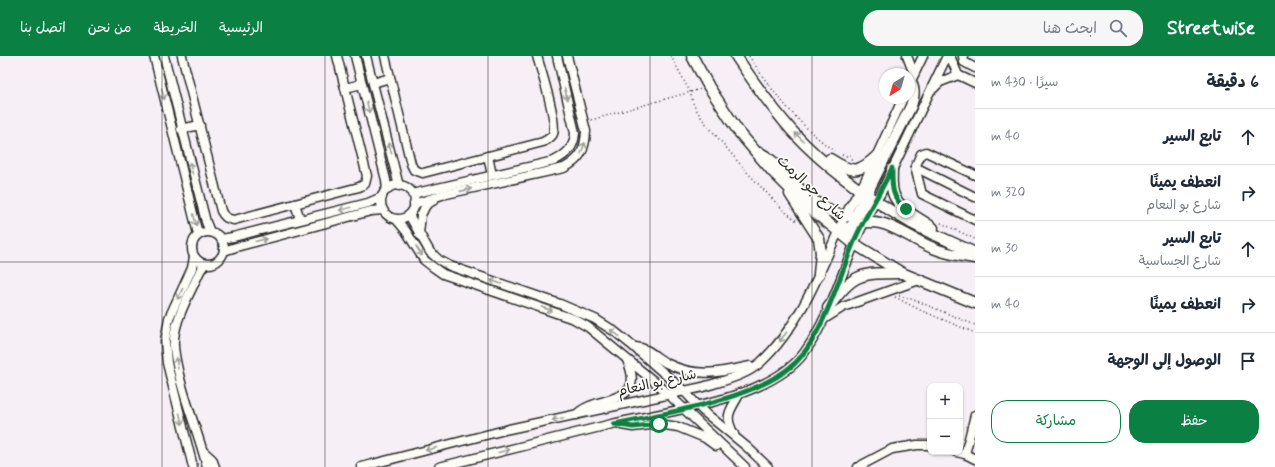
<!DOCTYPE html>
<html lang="ar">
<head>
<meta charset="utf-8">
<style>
  :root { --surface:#fff; --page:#f6f6f7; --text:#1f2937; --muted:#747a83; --line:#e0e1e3; --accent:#0b8043 }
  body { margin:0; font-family:Mynerve,"Playpen Sans Arabic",sans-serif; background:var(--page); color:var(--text); direction:rtl }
  .controls { position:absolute; right:12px; bottom:12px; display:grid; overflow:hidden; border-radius:8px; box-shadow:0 1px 3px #0004 }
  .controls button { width:36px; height:36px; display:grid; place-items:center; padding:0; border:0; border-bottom:1px solid var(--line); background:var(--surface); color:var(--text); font:20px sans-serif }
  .compass { position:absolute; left:879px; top:12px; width:36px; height:36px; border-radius:50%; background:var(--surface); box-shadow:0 1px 3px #0004; rotate:217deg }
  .stop { position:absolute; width:12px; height:12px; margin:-9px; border:3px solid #0b8043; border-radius:50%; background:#fff }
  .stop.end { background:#0b8043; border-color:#fff; box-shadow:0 1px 4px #0008 }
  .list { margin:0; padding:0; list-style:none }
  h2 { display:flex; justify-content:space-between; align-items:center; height:52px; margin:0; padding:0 16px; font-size:17px }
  h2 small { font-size:13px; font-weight:400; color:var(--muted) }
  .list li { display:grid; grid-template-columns:26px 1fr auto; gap:12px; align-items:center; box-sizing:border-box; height:56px; padding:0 16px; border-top:1px solid var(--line) }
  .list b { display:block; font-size:15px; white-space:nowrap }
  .list p { margin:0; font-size:13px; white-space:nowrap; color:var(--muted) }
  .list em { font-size:13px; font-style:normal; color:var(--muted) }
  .actions { display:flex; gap:8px; padding:12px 16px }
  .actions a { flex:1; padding:9px 0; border:1px solid var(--accent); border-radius:16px; text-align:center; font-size:14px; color:var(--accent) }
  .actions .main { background:var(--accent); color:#fff }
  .icon { flex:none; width:22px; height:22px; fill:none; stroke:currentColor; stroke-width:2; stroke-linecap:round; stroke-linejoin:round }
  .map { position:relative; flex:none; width:975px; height:411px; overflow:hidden; direction:ltr }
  header { display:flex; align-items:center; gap:24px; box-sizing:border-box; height:56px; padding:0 20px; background:var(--accent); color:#fff }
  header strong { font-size:19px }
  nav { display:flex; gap:22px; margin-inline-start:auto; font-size:14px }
  .search { width:280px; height:36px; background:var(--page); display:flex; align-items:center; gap:10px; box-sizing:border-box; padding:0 14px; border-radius:16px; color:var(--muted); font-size:15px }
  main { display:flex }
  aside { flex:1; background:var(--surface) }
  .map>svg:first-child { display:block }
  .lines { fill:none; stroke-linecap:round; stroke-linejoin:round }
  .minor-casing { stroke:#2b2b2b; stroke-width:11 }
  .major-casing { stroke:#2b2b2b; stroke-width:13 }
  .path { stroke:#2b2b2b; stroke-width:1.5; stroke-dasharray:1 3; stroke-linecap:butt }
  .minor { stroke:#fdfcf7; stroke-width:8 }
  .major { stroke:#fdfcf7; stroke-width:10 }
  .oneway { stroke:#9e9e9b }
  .route { stroke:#0b8043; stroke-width:5 }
  .grid { fill:none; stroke:#2b2b2b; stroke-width:1; stroke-opacity:0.55 }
  .labels { text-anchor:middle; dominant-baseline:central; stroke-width:3.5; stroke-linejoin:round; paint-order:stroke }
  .street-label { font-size:14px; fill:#2b2b2b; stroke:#fdfcf7 }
</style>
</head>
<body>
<header>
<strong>Streetwise</strong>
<div class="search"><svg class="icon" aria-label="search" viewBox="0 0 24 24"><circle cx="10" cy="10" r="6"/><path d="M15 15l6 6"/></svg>ابحث هنا</div>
<nav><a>الرئيسية</a><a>الخريطة</a><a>من نحن</a><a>اتصل بنا</a></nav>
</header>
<main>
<aside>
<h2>6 دقيقة<small>سيرًا · 430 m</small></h2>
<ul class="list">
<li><svg class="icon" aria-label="ahead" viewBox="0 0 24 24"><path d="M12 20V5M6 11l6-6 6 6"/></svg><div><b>تابع السير</b></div><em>40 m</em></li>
<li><svg class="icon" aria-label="right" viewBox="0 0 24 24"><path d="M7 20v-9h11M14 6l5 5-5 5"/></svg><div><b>انعطف يمينًا</b><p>شارع بو النعام</p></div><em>320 m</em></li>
<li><svg class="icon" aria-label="ahead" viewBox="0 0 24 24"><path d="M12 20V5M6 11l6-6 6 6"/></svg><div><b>تابع السير</b><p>شارع الجساسية</p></div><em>30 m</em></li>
<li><svg class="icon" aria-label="right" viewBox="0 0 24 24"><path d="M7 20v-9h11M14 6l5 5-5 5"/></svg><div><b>انعطف يمينًا</b></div><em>40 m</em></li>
<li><svg class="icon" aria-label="arrive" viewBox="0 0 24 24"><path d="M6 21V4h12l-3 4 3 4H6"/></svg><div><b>الوصول إلى الوجهة</b></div></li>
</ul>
<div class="actions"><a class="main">حفظ</a><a>مشاركة</a></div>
</aside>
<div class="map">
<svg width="975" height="411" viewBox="0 0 975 411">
  <rect width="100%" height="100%" fill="#f6f0f6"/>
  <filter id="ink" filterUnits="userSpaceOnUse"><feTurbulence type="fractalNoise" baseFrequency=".025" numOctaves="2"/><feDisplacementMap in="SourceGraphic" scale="8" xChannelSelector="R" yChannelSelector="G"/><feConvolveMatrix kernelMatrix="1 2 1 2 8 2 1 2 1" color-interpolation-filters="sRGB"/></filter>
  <g filter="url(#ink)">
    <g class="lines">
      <defs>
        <g id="minor">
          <polyline points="154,0 198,178"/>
          <polyline points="164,0 206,166 210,176"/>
          <path d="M 182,0 L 221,155 C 224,161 227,163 234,164 L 359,131 L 365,128 L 367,120 L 337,0"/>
          <polyline points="355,0 386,124 387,134"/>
          <polyline points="366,0 399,130"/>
          <path d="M 385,0 L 411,108 L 414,114 L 423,117 L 543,86 C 547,84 551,82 553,78 C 558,67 541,14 537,0"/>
          <polyline points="907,0 914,18"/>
          <polyline points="950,0 958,19 975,27"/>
          <polyline points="963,0 964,6 975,12"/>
          <polyline points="373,27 390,22"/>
          <polyline points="909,29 923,0"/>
          <polyline points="345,32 362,28"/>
          <polyline points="933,33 940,26 958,19"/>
          <polyline points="181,73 200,69"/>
          <polyline points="488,100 492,119"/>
          <polyline points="915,111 975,141"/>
          <polyline points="975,119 926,96 921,98 915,111 922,138 975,164"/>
          <circle cx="398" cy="146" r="17"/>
          <path d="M 412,138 L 554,105 C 567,98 574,92 575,77 L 557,0"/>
          <polyline points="295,148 300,163"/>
          <path d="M 414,148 L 442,139 L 564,112 C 581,103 585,94 586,75 L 567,0"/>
          <polyline points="409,159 430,196 439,204 450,210 560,248 595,263 614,275 634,291 684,335 703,355 747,391 768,411"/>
          <polyline points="396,163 406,175 424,204 433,211 443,218 556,257 574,263 588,271 662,332 745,411"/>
          <circle cx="208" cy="192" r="16"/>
          <polyline points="419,178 421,159 426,149 434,144"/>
          <polyline points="221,183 233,181 368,147 382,141"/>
          <polyline points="224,195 236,191 371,155 383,154"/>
          <path d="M 205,208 L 200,215 C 191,236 176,260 174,283 C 173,293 176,305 178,314 C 185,347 199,378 207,411"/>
          <polyline points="824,263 843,251 919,224"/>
          <path d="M 636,291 C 648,292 655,301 666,307 C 696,322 718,317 750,310"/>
          <path d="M 576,359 C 596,337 648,352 627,304"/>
          <polyline points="621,369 633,371 659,368 678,371 705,382 716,390"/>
          <path d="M 734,378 C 723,359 731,354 740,337"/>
          <polyline points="203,395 212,403 215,411"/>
          <polyline points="956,396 965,398 975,359"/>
          <polyline points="965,398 975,403"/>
          <polyline points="193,411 167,307 165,285 169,262 192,212 194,201"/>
          <path d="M 361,411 L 509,373 L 703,331 C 722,325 746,320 761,306 C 801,269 822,211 844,162 C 850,149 858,138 865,125 C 878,97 890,70 903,42"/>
          <path d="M 439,411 C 497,397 554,382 612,368 C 667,355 769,344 804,297 C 839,249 847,186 881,137 L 947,0"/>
          <polyline points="858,411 892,393 917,389 930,389"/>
        </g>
        <g id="major">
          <polyline points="692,0 709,31 738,75 773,116 808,151 853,187 902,217 975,247"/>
          <path d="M 736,0 C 754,27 772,52 793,76 C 825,111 870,143 911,167 C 932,178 954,187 975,197"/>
          <path d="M 760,97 C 773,103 780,114 790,124 C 804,137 835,167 856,159 C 863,156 870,149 876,144"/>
          <path d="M 830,103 C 852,117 858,118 877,100"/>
          <path d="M 892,113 C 892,122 890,135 896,143 C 903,156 922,163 933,172"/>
          <polyline points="790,138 819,183 821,197 819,218"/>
          <path d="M 848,172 C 881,154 903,180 933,192 C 947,198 960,200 975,202"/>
          <path d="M 853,187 L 851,174 L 856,159 L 911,50 C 914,40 915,35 911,26"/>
          <path d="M 828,252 C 854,217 859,217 902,217"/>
        </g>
      </defs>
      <use href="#minor" class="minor-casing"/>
      <use href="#major" class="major-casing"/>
      <g class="path">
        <polyline points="671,0 690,36 694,50 703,64 745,114 783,154 797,165"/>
        <path d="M 749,0 C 772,36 799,69 834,95"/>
        <polyline points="591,64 701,33"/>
        <polyline points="842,99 846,100 850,99 852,105"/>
        <polyline points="941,167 975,183"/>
        <polyline points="899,240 901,240 917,245 975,269"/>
        <polyline points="895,241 920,254 975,277"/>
      </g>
      <use href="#minor" class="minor"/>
      <use href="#major" class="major"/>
    </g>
    <defs><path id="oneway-shaft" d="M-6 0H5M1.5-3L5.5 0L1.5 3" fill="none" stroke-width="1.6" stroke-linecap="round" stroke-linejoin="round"/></defs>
    <g class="oneway">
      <use href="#oneway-shaft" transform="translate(163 38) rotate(76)"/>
      <use href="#oneway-shaft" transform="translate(566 38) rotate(77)"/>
      <use href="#oneway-shaft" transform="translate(368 51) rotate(76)"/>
      <use href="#oneway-shaft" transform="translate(799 81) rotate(-134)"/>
      <use href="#oneway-shaft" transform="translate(390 92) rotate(-105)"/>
      <use href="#oneway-shaft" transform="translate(583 92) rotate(-71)"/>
      <use href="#oneway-shaft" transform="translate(191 112) rotate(-105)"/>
      <use href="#oneway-shaft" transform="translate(466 134) rotate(-13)"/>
      <use href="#oneway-shaft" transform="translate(345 153) rotate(166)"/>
      <use href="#oneway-shaft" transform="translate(195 164) rotate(76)"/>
      <use href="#oneway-shaft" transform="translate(261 184) rotate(-15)"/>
      <use href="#oneway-shaft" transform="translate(419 195) rotate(58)"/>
      <use href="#oneway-shaft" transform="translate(496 226) rotate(-161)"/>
      <use href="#oneway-shaft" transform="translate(180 238) rotate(115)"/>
      <use href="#oneway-shaft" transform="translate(547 253) rotate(19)"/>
      <use href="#oneway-shaft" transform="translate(615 277) rotate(-144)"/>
      <use href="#oneway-shaft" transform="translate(783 281) rotate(127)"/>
      <use href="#oneway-shaft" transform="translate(177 307) rotate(-99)"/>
      <use href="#oneway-shaft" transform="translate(181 363) rotate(76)"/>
      <use href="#oneway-shaft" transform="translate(558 363) rotate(168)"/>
      <use href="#oneway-shaft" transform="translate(431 393) rotate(166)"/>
      <use href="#oneway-shaft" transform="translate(504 395) rotate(-14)"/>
    </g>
  </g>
  <g class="lines" filter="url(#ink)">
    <path class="route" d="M 659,368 L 633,371 L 614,368 C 666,357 753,344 793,309 C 821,284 839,222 853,188 C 864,161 880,138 892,112 C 892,131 891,141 906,153"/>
  </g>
  <path class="grid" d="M 162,0 L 162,411M 325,0 L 325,411M 488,0 L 488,411M 650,0 L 650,411M 812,0 L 812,411M 0,206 L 975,206"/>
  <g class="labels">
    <g class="street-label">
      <text transform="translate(811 132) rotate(43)">شارع جو الرمث</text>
      <text transform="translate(657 327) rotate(-13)">شارع بو النعام</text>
    </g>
  </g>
</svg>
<div class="controls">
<button>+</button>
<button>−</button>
</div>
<svg class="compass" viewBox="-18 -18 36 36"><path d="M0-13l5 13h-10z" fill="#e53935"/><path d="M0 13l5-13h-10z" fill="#747a83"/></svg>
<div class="stop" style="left:659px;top:368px"></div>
<div class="stop end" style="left:906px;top:153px"></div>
</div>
</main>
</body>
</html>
